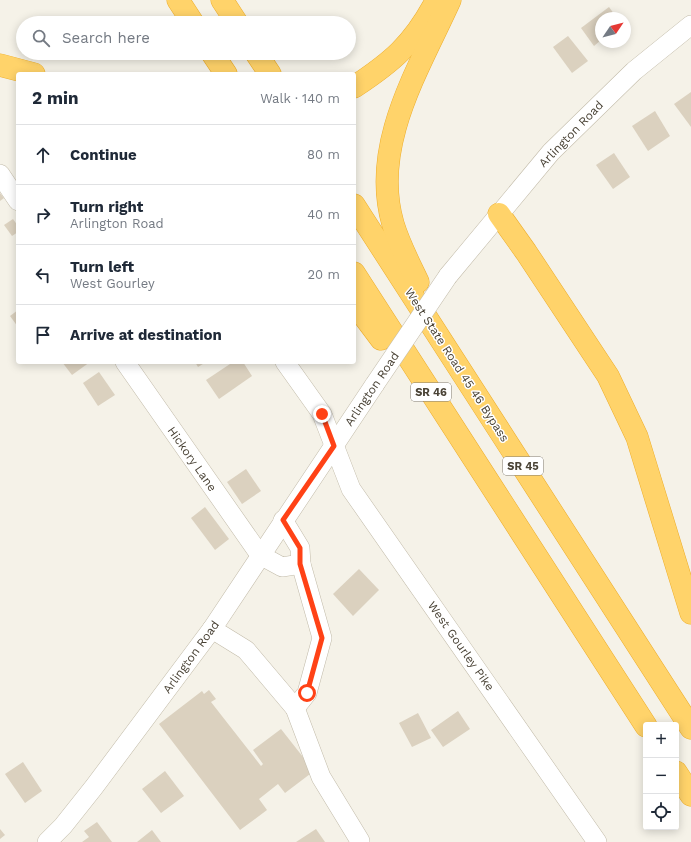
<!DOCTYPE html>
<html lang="en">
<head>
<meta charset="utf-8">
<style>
  :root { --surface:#fff; --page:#f2f2f3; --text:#1f2937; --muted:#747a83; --line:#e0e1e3 }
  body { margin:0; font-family:"Work Sans",sans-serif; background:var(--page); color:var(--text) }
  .controls { position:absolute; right:12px; bottom:12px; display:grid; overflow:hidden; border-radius:4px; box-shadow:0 2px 10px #0003 }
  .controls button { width:36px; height:36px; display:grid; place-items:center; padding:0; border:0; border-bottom:1px solid var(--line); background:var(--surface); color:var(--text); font:20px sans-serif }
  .compass { position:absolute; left:595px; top:12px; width:36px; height:36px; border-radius:50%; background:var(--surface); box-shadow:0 2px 10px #0003; rotate:55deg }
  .stop { position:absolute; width:12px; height:12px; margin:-9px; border:3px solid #ff4216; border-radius:50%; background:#fff }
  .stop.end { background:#ff4216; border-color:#fff; box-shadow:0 1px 4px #0008 }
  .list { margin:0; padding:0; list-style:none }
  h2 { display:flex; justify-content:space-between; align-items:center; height:52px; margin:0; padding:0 16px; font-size:17px }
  h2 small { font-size:13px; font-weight:400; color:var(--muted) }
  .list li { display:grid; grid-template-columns:26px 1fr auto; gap:12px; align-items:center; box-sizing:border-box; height:60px; padding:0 16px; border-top:1px solid var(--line) }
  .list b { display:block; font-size:15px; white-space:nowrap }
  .list p { margin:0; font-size:13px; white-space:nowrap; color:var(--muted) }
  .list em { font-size:13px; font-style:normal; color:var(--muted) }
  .icon { flex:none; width:22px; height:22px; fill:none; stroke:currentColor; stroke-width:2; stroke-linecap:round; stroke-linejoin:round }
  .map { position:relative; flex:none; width:691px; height:842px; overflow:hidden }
  .search { position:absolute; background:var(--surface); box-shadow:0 2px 10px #0003; left:16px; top:16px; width:340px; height:44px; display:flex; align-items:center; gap:10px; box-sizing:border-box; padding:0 14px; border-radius:22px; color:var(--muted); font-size:15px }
  .panel { position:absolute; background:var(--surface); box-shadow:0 2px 10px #0003; left:16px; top:72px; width:340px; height:292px; border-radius:4px }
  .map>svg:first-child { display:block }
  .building { fill:#dbd1bf }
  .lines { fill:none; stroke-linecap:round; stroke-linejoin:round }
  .minor-casing { stroke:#c2bba9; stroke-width:20 }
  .highway-casing { stroke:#edad2b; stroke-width:23 }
  .minor { stroke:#fff; stroke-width:19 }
  .highway { stroke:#ffd36a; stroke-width:22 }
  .minor-bridge-casing { stroke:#c2bba9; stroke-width:20; stroke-linecap:butt }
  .minor-bridge { stroke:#fff; stroke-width:19 }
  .route { stroke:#ff4216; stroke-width:5 }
  .labels { text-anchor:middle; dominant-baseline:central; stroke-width:3; stroke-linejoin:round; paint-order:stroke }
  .shield { fill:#fff; stroke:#807b72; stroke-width:1 }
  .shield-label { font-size:11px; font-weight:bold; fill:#4a4336 }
  .street-label { font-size:12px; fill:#4a4336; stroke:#fff }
</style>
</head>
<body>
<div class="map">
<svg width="691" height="842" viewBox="0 0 691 842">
  <rect width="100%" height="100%" fill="#f5f2e8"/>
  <g class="building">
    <polygon points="609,7 617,18 601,18 601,40 594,46 581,28"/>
    <polygon points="568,36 588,61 572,73 553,47"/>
    <polygon points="691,92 691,127 674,104"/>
    <polygon points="655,111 670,136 648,151 632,126"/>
    <polygon points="614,153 630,177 613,189 596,165"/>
    <polygon points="0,193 4,198 0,201"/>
    <polygon points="13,219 18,226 18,232 12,236 4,225"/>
    <polygon points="18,310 18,327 10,316"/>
    <polygon points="62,362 90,362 72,375"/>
    <polygon points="195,362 206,362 198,367"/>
    <polygon points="233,362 243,362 252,376 219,399 206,380"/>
    <polygon points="99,372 115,395 98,406 83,383"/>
    <polygon points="246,469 261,491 242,504 227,482"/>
    <polygon points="205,507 229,539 215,550 191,518"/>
    <polygon points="359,569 379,590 353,616 333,594"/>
    <polygon points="209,690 216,699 211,702 261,766 263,764 253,750 281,729 314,771 285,793 278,784 259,799 267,810 240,830 159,724 202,691 204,694"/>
    <polygon points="458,711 470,729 443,747 431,730"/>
    <polygon points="418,713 431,738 412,747 399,723"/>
    <polygon points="23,762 42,791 25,803 5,774"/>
    <polygon points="165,771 184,796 161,813 142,789"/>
    <polygon points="97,822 112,842 82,842 89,837 84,831"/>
    <polygon points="0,829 5,835 0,839"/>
    <polygon points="316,829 325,842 296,842"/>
    <polygon points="152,830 161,842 137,842"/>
  </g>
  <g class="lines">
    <defs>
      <g id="minor">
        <polyline points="0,174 18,201"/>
        <polyline points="448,276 551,152 634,71 691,25"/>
        <polyline points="125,362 260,555 282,567 301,564 300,548 283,520"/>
        <polyline points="285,362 322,414 351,489 597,842"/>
        <polyline points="212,629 246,650 295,708 307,693 322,638 301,564"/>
        <polyline points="295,708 321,777 360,841"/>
        <polyline points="47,842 63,826 94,787 212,629 375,384"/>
      </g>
      <g id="highway">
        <polyline points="178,0 193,23"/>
        <polyline points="222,0 237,23"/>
        <polyline points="212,53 226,74"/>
        <polyline points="256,53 270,74"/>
        <polyline points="0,65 34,74"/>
        <path d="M 354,87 C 392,62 412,45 434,5"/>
        <polyline points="354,205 691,728"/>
        <polyline points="499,214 526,252 608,376 637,437 691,613"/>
        <polyline points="354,273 646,726"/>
        <path d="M 418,282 C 409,263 399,244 393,224 C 370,145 419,69 450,0"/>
        <polyline points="354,303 381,339"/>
        <polyline points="676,772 691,795"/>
      </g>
    </defs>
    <use href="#minor" class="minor-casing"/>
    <use href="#highway" class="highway-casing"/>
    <use href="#minor" class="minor"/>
    <use href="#highway" class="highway"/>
    <defs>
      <polyline id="minor-bridge" points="375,384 448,276"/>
    </defs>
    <use href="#minor-bridge" class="minor-bridge-casing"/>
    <use href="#minor-bridge" class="minor-bridge"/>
  </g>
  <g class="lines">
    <polyline class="route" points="307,693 322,638 300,564 300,548 283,520 334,446 322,414"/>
  </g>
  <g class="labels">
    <g class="shield">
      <rect x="411" y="383" width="40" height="18" rx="3"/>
      <rect x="503" y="457" width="40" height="18" rx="3"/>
    </g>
    <g class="shield-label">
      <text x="431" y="392">SR 46</text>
      <text x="523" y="466">SR 45</text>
    </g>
    <g class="street-label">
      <text transform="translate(571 134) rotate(-46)">Arlington Road</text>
      <text transform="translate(457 365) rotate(57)">West State Road 45 46 Bypass</text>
      <text transform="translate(372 389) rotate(-56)">Arlington Road</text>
      <text transform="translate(192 459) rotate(55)">Hickory Lane</text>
      <text transform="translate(461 646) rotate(55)">West Gourley Pike</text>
      <text transform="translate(191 657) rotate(-54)">Arlington Road</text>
    </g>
  </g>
</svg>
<div class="controls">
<button>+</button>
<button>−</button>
<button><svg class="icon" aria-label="locate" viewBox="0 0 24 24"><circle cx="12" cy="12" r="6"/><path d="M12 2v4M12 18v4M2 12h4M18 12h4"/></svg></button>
</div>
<svg class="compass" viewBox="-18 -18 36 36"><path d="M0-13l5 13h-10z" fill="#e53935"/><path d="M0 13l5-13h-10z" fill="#747a83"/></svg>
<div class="stop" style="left:307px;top:693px"></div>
<div class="stop end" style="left:322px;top:414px"></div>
<div class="search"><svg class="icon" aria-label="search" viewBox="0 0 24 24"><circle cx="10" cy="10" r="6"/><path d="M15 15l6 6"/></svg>Search here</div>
<section class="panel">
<h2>2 min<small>Walk · 140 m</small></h2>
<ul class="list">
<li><svg class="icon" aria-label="ahead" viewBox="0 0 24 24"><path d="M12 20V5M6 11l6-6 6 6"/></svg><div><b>Continue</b></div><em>80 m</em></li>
<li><svg class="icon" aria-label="right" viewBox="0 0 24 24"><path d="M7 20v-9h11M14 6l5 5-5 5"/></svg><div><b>Turn right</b><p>Arlington Road</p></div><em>40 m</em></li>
<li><svg class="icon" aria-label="left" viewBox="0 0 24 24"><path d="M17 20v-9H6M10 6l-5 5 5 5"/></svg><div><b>Turn left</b><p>West Gourley</p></div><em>20 m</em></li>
<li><svg class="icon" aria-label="arrive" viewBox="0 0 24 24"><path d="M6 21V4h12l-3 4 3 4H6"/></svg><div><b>Arrive at destination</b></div></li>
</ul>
</section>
</div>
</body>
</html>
